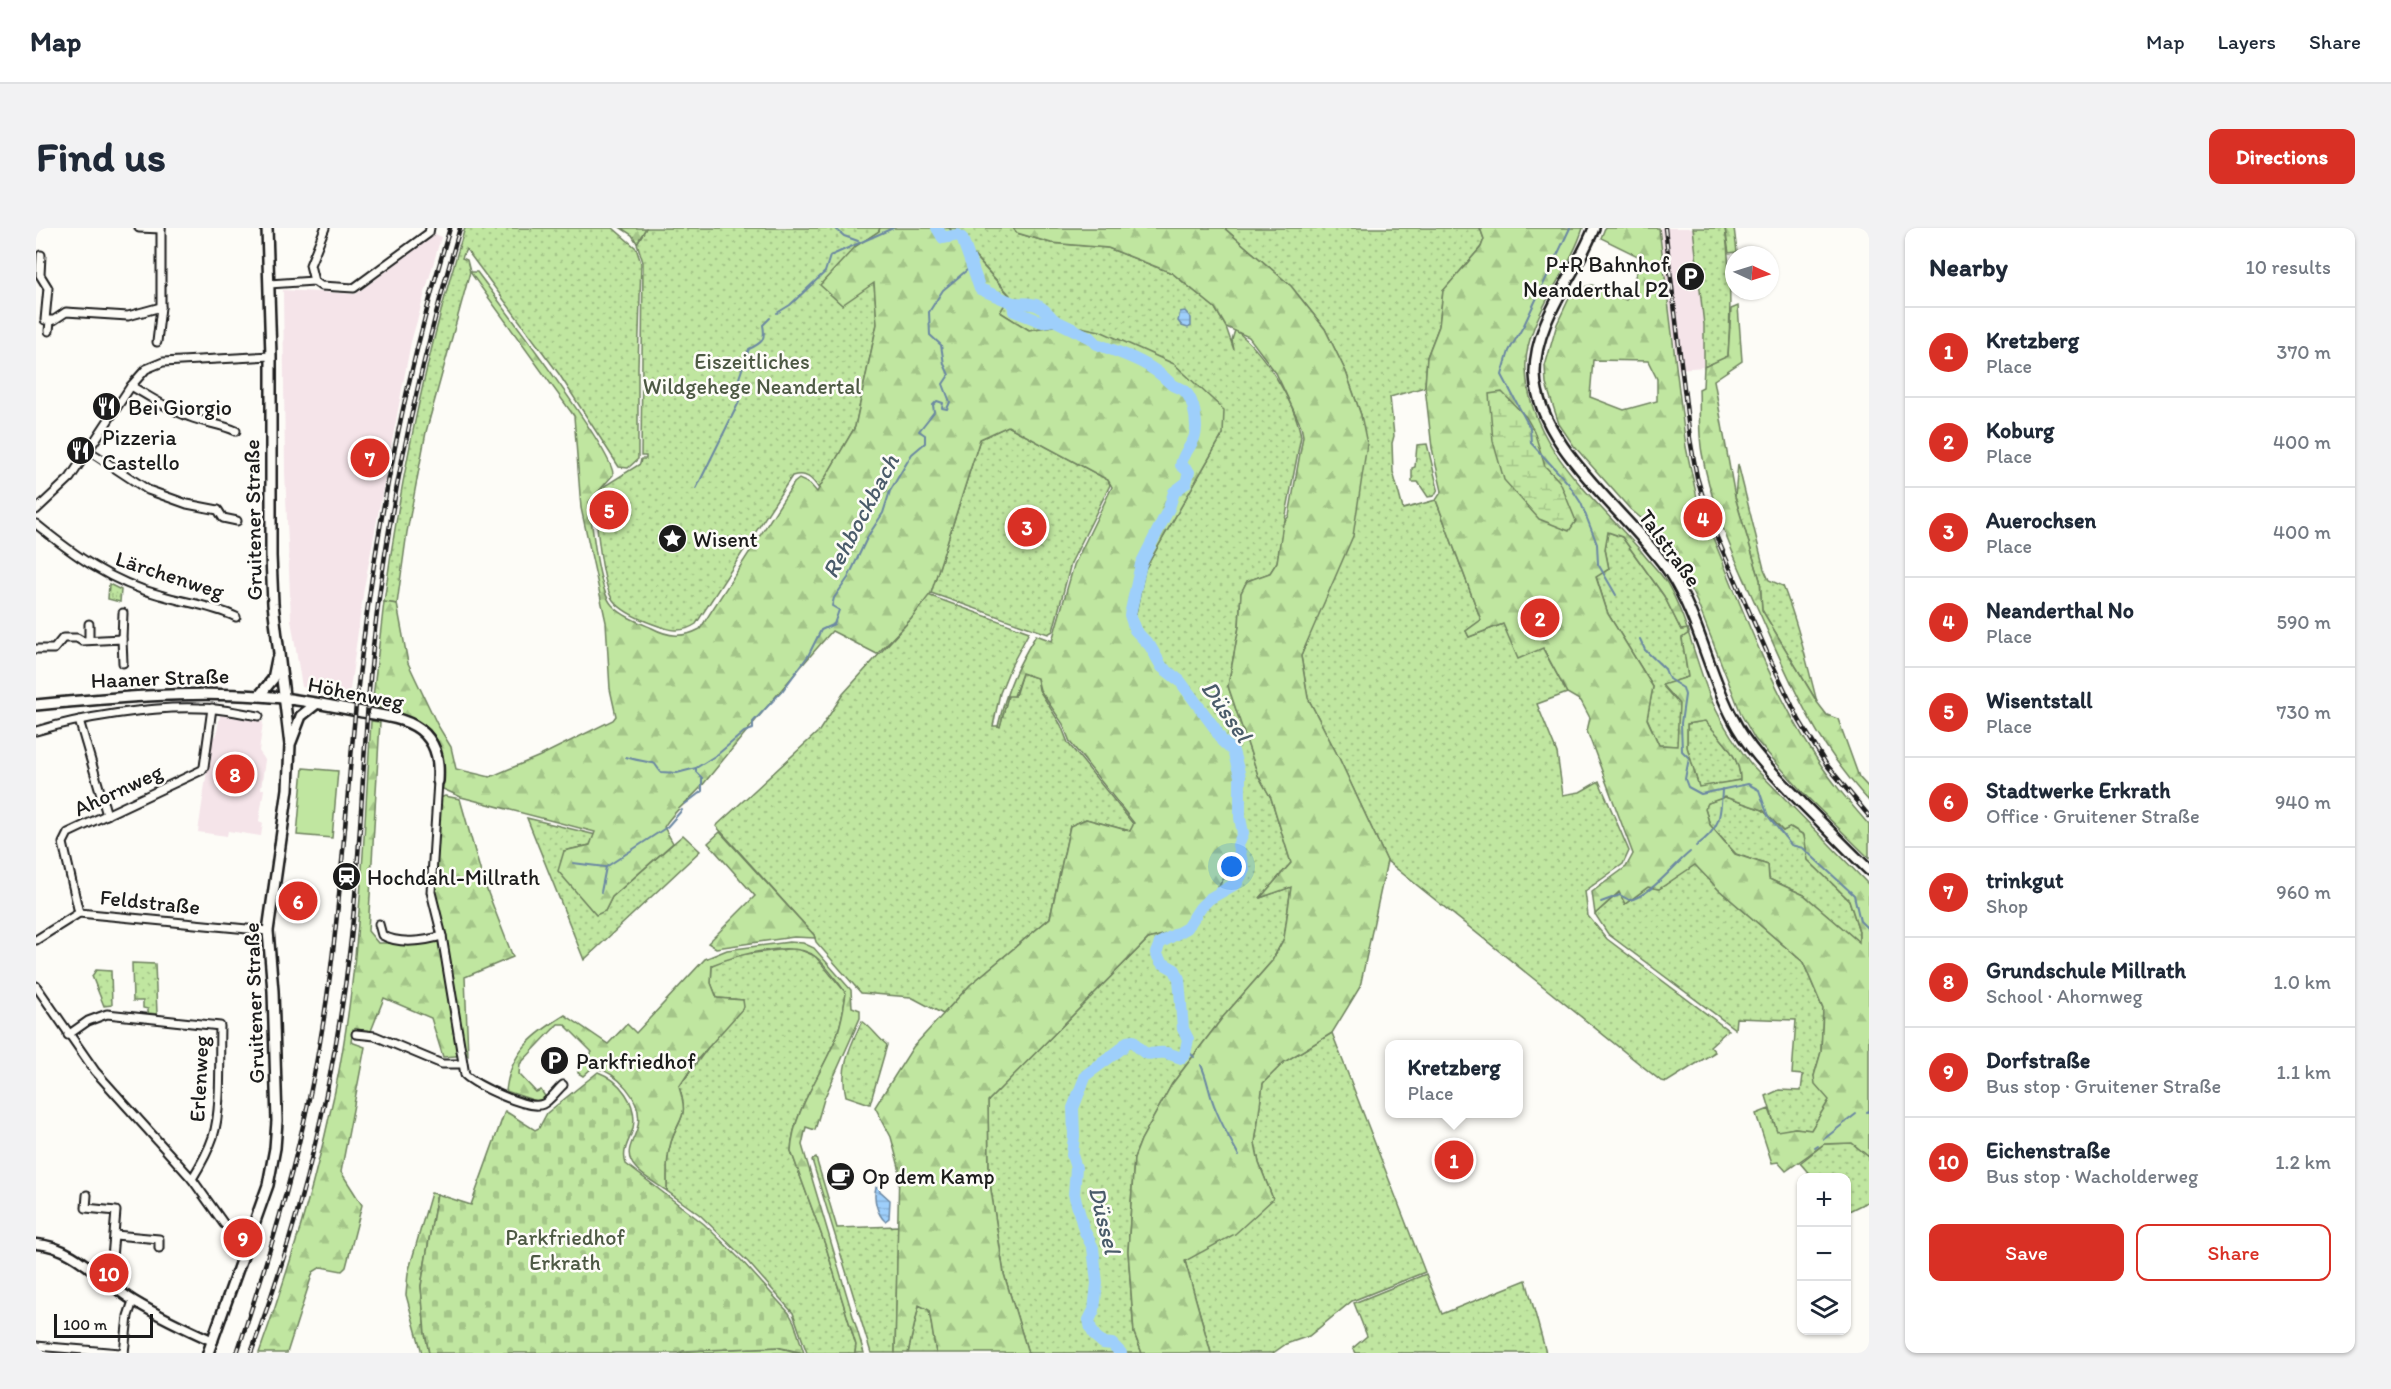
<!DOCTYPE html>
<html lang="en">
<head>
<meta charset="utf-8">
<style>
  :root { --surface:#fff; --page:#f2f2f3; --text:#1f2937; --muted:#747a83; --line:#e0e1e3; --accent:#d93025 }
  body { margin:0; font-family:Itim,sans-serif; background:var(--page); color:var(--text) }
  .controls { position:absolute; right:18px; bottom:18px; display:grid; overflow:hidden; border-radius:12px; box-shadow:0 2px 4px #0004 }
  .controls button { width:54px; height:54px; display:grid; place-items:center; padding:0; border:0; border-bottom:2px solid var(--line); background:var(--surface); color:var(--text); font:30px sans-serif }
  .compass { position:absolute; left:1689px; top:18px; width:54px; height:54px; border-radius:50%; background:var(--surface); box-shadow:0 2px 4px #0004; rotate:94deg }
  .scale { position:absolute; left:18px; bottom:15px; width:99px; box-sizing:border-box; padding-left:6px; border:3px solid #1c1c1c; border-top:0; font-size:16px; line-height:21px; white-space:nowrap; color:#1c1c1c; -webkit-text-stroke:4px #fdfcf7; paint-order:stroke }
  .you { position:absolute; left:1196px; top:639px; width:21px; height:21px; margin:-15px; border:4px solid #fff; border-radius:50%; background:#1a73e8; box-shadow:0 0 0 9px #1a73e833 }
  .badge { display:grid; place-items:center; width:39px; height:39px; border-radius:50%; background:var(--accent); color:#fff; font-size:20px; font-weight:700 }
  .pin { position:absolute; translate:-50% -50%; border:3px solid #fff; box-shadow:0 2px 6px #0006 }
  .popup { position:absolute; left:1349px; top:812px; width:138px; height:78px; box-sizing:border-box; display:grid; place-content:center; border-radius:12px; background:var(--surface); filter:drop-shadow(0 2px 4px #0005); font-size:20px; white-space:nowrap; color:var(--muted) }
  .popup b { font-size:22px; color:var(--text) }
  .popup::after { content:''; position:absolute; left:50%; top:100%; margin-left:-12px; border:12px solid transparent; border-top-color:var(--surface) }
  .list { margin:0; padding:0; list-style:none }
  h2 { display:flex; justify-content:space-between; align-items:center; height:78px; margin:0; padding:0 24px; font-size:26px }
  h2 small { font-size:20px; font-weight:400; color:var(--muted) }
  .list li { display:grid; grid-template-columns:39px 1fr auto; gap:18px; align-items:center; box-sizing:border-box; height:90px; padding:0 24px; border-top:2px solid var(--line) }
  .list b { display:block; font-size:22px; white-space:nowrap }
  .list p { margin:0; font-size:20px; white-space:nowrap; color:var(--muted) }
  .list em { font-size:20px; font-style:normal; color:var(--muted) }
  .actions { display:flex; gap:12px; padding:18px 24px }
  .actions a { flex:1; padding:14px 0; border:2px solid var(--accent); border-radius:12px; text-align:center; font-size:21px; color:var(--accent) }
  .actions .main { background:var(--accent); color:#fff }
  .icon { flex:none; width:33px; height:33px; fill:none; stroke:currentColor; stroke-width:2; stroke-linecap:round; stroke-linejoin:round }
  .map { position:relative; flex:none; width:1833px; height:1125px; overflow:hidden; border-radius:12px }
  header { display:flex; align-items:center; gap:36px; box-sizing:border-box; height:84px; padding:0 30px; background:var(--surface); border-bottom:2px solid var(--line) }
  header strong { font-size:28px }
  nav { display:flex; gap:33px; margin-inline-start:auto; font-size:21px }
  .intro { display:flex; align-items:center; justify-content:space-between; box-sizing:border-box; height:144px; padding:0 36px }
  h1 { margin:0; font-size:42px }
  .button { padding:15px 27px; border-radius:12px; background:var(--accent); color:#fff; font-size:21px; font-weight:700 }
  main { display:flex; gap:36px; padding:0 36px }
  aside { flex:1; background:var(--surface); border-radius:12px; box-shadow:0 2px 4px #0004 }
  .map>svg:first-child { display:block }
  .built { fill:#f5e4e9 }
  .grass { fill:url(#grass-dots); stroke:#6e815e; stroke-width:1.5 }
  .forest { fill:url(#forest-firs); stroke:#6e815e; stroke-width:1.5; fill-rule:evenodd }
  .wetland { fill:url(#wetland-marsh); stroke:#6e815e; stroke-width:1.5 }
  .cemetery { fill:url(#cemetery-stones); stroke:#6e815e; stroke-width:1.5 }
  .park { fill:url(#park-tufts); stroke:#6e815e; stroke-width:1.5 }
  .pitch { fill:#c0e6a0; stroke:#6e815e; stroke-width:1.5 }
  .water { fill:url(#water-rules); stroke:#6a87a2; stroke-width:1.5 }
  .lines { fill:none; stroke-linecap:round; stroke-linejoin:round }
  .stream { stroke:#6a87a2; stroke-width:2 }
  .river { stroke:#9ecffb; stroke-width:12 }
  .minor-casing { stroke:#1c1c1c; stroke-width:11 }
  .tertiary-casing { stroke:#1c1c1c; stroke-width:13 }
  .secondary-casing { stroke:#1c1c1c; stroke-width:14 }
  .minor { stroke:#fdfcf7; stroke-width:7 }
  .tertiary { stroke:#fdfcf7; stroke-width:8 }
  .secondary { stroke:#fdfcf7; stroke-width:9 }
  .rail-casing { stroke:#1c1c1c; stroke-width:4.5 }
  .rail { stroke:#fdfcf7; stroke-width:2; stroke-dasharray:7; stroke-linecap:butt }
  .labels { text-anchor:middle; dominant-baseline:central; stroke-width:5; stroke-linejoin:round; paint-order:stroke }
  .poi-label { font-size:22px; fill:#1c1c1c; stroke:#fdfcf7; text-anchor:start }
  .park-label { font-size:22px; fill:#4d5944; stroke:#fdfcf7 }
  .street-label { font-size:22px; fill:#1c1c1c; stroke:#fdfcf7 }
  .water-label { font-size:24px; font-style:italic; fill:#4a5b6a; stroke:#fdfcf7 }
</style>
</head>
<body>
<header>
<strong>Map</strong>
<nav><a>Map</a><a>Layers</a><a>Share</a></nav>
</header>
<div class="intro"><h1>Find us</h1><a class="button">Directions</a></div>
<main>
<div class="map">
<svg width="1833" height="1125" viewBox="0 0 1833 1125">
  <defs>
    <pattern id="grass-dots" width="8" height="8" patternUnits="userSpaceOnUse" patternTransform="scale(1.5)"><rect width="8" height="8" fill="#c0e6a0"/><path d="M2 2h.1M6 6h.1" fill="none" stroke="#a4c589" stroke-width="1.8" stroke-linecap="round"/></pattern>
    <pattern id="forest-firs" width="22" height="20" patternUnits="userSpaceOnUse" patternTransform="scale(1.5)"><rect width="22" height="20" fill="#c0e6a0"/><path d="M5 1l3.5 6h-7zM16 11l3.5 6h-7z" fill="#a4c589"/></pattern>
    <pattern id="wetland-marsh" width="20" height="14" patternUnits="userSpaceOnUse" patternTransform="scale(1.5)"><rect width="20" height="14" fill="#c0e6a0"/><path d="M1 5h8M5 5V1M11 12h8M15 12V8" fill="none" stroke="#a4c589"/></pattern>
    <pattern id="cemetery-stones" width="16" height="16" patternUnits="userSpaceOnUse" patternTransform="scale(1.5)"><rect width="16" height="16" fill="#c0e6a0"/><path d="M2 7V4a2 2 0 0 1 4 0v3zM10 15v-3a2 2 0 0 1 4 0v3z" fill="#a4c589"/></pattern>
    <pattern id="park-tufts" width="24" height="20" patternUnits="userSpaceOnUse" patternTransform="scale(1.5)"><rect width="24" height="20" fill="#c0e6a0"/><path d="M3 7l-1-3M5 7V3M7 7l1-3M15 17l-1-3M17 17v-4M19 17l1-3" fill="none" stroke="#a4c589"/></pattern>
    <pattern id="water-rules" width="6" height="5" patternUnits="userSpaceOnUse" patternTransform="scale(1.5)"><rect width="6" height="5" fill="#9ecffb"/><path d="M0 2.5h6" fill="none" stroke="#88b1d7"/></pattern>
  </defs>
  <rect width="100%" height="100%" fill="#fdfcf7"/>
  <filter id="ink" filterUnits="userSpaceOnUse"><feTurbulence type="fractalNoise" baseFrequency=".0167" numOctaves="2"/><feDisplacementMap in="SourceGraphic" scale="12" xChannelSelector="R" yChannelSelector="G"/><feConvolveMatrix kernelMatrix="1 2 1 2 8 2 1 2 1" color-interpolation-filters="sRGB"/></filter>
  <g filter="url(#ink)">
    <g class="built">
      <polygon points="1623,0 1657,0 1668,97 1668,139 1642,141"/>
      <polygon points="400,6 405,9 375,114 328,360 313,469 266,459 255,392 249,243 247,62 320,66"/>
      <polygon points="184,487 227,494 223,523 229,532 225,561 228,561 223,593 227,595 225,608 192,603 191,608 162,604 176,508 180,509"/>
    </g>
    <g class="grass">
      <path d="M 429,0 L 577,0 L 600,20 L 605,35 L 602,139 L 602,231 L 592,240 L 583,239 L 523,146 L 430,21 L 426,30 L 431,32 L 434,44 L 390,204 L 371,304 L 361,376 L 348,374 C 365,248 391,122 429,0 Z"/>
      <path d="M 610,0 L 844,0 L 843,3 L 819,19 L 838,54 L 841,96 L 819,199 L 783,261 C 776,250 770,244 756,248 L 660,396 C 645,406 633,402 617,396 C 603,391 586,384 577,372 C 565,355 561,294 558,272 L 567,259 L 604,236 L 605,231 L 610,231 L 610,228 L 605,228 L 607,34 L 601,15 Z"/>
      <path d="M 913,0 L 977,0 L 981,5 L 1015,15 L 1072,20 L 1136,45 L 1179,80 L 1190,99 L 1198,122 L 1196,112 L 1199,102 C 1228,124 1258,172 1265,208 L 1241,334 L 1234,345 L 1211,353 L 1205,365 L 1203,399 L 1192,458 L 1222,547 L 1235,570 L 1255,635 L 1224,670 L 1255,659 L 1248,710 L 1236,733 L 1187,789 L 1136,856 L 1105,912 L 1098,930 L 1092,1023 L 1098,1105 L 1106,1125 L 992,1125 L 968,1046 L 953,949 L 952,873 L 1112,711 L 1155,699 L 1190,647 L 1207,631 L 1159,471 L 1096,405 L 1109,341 L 1187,206 L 1030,96 L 993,102 L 964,84 L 974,67 Z"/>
      <polygon points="1188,0 1444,0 1448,11 1445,19 1407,63 1403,98 1391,129 1389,159 1354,169 1358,208 1356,215 1357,244 1367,281 1400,272 1445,392 1430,403 1433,409 1467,396 1506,419 1531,465 1501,476 1521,525 1527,567 1544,564 1563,553 1593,623 1587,636 1549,663 1552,688 1571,711 1692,802 1674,818 1679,824 1631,854 1625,853 1351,633 1303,530 1272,470 1265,428 1287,373 1325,187 1310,144 1289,101 1255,58"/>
      <path d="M 1657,0 L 1689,0 C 1695,43 1695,85 1692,129 L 1668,139 L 1668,97 Z"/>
      <polygon points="972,198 1072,252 1074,257 1035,335 1017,403 1012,406 895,365 944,211"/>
      <polygon points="1391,216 1402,261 1398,268 1392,269 1382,254 1376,254 1376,240 1379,239 1381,217"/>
      <path d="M 1702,236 L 1728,341 L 1733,352 L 1747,358 C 1762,396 1771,435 1781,474 L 1726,382 L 1724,352 L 1699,269 Z"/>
      <polygon points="1572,304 1586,309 1628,368 1645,402 1652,401 1653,405 1646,410 1652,449 1627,457 1643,476 1642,518 1623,517 1611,490 1617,459 1572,386 1560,348 1573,341 1569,321"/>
      <polygon points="892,367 993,404 975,438 964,465 957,498 964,498 972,467 979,468 986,445 1001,450 1003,462 1025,497 1032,515 1098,597 1094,603 1050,591 1034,598 1014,690 934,757 907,786 875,769 825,765 780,714 778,707 680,598 783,503 807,466 875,391"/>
      <path d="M 1669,492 C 1683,509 1705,528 1704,552 L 1663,560 L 1651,519 L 1651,496 Z"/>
      <polygon points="1689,569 1727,582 1747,603 1754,599 1768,607 1772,632 1813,672 1823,703 1823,715 1768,667 1733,651 1732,637 1700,626 1674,597 1669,581 1672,575"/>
      <polygon points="491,590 560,607 554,617 528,623 569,683 576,669 647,607 664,623 548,732"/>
      <polygon points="1659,636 1682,661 1767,734 1787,781 1785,824 1778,848 1794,872 1775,902 1759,900 1741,904 1730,868 1743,862 1765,863 1767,847 1756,846 1760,792 1700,790 1699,801 1572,706 1559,686 1584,664 1589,676 1612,659 1623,661"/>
      <path d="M 760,720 L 779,728 L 810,765 C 808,780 805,796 800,810 C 785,848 757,882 755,923 L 790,1019 L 820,1117 L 819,1125 L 771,1125 L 757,1085 L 712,1034 L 664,987 L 631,963 C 631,946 630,930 635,914 C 644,888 653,890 643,859 L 707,772 L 681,770 L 675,755 L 676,736 L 702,727 Z"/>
      <polygon points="96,735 119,736 121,786 112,785 112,781 107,780 107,773 97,773"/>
      <polygon points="60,742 75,743 76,777 68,778 56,748"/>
      <path d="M 826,793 C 836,800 841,809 851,817 L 834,876 L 810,868 C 803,840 814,819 826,793 Z"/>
      <polygon points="1296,805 1389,1044 1316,1073 1273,1108 1250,1116 1237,1125 1175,1125 1149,1033 1237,971 1223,935 1219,915 1227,855 1248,834"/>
      <polygon points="1816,915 1833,929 1833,973 1811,984 1810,950 1776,949 1764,935 1788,916"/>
      <polygon points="780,930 801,1000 862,998 859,1125 835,1125 776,932"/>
      <polygon points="1390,1046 1406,1086 1490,1052 1510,1125 1320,1125 1317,1120 1331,1108 1318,1075"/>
      <polygon points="883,1077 893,1082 900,1125 872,1125"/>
    </g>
    <g class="forest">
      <polygon points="585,0 610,0 601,15 596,7"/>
      <path d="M 844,0 L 913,0 L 974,68 L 964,84 L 993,102 L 1030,96 L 1064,103 L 1138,136 L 1188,182 L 1187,206 L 1109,341 L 1096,404 L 1159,471 L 1206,546 L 1207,631 L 1190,647 L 1155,699 L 1112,711 L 952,873 L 953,949 L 968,1046 L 992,1125 L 900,1125 L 893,1082 L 883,1077 L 872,1125 L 859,1125 L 863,939 L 855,909 L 839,879 L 877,819 L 934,757 L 1014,690 L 1034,598 L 1050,591 L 1094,603 L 1098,595 L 1034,514 L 1027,496 L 1004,462 L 1001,450 L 986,445 L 978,468 L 972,468 L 964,499 L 962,498 C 971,460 980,440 1000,407 L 1016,413 L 1038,337 L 1076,259 L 1072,252 L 972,198 L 944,211 L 895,365 L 875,391 L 841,426 L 796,403 C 751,454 708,506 665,559 C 653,573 637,583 628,599 L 637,615 L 576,669 L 569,683 L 560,687 L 522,643 L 528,623 L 554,617 L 559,604 L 425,569 L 407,561 C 411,502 391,490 336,478 L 348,374 L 361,376 L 372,435 L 401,496 L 415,519 L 420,541 L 454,549 L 504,528 L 577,492 L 580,488 L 574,461 L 570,394 L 545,280 L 538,188 L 434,44 L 441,44 C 461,71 580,226 577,247 L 553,274 C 556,296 562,362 576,377 C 586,388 602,394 616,400 C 633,409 647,410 664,401 L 758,255 L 763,251 L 774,256 L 781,264 L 819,199 L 841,96 L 838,55 L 806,77 L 784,57 L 819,19 L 843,3 Z"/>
      <polygon points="977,0 1188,0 1255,58 1289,101 1310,144 1325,187 1331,216 1317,308 1265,428 1272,470 1303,530 1351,633 1324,759 1296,805 1248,834 1227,855 1219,915 1223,935 1237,971 1199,1006 1149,1033 1175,1125 1106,1125 1098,1105 1092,1023 1098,930 1105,912 1136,856 1187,789 1236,733 1248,710 1255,659 1224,670 1255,635 1235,570 1222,547 1192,458 1203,399 1205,365 1211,353 1234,345 1241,334 1247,296 1253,288 1267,208 1265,198 1240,145 1213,109 1190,99 1179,80 1136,45 1072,20 1015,15 981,5"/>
      <path d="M 1444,0 L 1547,0 C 1533,46 1487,93 1490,142 C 1493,218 1559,270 1605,323 C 1613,334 1624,344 1631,355 C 1651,390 1658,428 1673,466 C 1683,492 1698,514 1715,536 L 1833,657 L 1833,929 L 1816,915 L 1788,916 L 1750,943 L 1742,934 L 1736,935 L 1720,886 L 1733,881 L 1741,903 L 1759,900 L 1775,902 L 1793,872 L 1779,856 L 1778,848 L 1785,824 L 1787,781 L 1767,734 L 1682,661 L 1659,637 L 1623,661 L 1612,659 L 1589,676 L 1583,664 L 1559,686 L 1556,664 L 1590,639 L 1597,626 L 1551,503 L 1554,490 L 1545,473 L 1531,465 L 1507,420 L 1482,431 L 1467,396 L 1433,409 L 1430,403 L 1445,392 L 1400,272 L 1406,263 L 1396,220 L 1389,159 L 1391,129 L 1403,98 L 1407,63 L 1445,19 L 1448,11 ZM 1572,304 L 1586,309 L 1628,368 L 1645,402 L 1652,401 L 1653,405 L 1646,410 L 1652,449 L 1626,457 L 1643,476 L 1641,518 L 1623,517 L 1611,491 L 1617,459 L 1572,386 L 1560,349 L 1573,341 L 1569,321 ZM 1669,493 C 1683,509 1705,528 1704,552 L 1663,559 L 1651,519 L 1651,496 ZM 1689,569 L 1727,582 L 1747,603 L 1755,599 L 1768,607 L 1772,632 L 1813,672 L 1823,703 L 1823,714 L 1768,667 L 1733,651 L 1732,637 L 1699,626 L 1674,597 L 1669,581 L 1672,575 Z"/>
      <path d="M 1569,0 L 1623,0 L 1650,219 L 1663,279 L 1659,285 L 1665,300 L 1672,298 C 1705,376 1733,457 1779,528 C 1795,553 1814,575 1833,597 L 1833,630 L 1769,567 L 1719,511 L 1706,488 L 1661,374 L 1640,333 L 1621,303 L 1594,281 L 1538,218 L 1523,196 L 1510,156 L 1509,138 L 1521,96 L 1537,62 L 1556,57 L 1590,72 L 1606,30 L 1565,10 ZM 1557,132 L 1612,133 L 1621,151 L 1621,173 L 1588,182 L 1554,169 Z"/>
      <polygon points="1689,0 1698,0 1701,24 1693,25"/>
      <path d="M 1702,78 L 1706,133 L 1678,152 L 1699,269 L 1724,352 L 1726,382 L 1781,474 L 1791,487 L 1802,491 L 1823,549 L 1833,560 L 1833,573 C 1780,516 1756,458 1725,388 C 1701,336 1676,282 1666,225 C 1662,204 1664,181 1663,161 L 1667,159 L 1668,139 L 1692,128 L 1695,81 Z"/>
      <path d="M 335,493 L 344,494 L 332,703 L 342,715 L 392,715 L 410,709 L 398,666 L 404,570 L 409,568 L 424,571 L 447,652 L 477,729 L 429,749 L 432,827 L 407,829 L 395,790 L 348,770 L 335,803 L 317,801 L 315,814 L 329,819 L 305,944 L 326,977 L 310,1039 L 306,1043 L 285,1039 L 277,1044 L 251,1125 L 223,1125 C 254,1040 280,952 299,863 C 324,742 327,616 335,493 Z"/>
      <polygon points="684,604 778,707 779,710 758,709 680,720 672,715 719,668 672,615"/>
      <path d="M 753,714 L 767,715 L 778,720 L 815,762 L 816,779 L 824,782 L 824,790 L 788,871 L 779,902 L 770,899 L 766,917 L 828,1125 L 819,1125 L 820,1117 L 790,1019 L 755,923 C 757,882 785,848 800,810 C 805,796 808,780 810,765 C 801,753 791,738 780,729 C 758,711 700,727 676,737 L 675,755 L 681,770 L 707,772 L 708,779 L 660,833 L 643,859 C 653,890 644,887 635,914 C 630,930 631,946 631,963 C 620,955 601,946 595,933 C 589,921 600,909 602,897 C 607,871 581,844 557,839 L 547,848 L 542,845 L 542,842 L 556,824 L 528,796 L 522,796 L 484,836 L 483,846 L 500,864 L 505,862 L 510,870 L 500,873 L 470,863 C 474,824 498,806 529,787 L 572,816 L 591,796 L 600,805 L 669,731 L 691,722 Z"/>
      <polygon points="395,965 401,966 385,1058 389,1105 393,1125 386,1125 370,1067 372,1045"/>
      <polygon points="741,1119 764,1125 642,1125 647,1123"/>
    </g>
    <polygon class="wetland" points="1466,164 1490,189 1498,203 1509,238 1524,254 1540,293 1533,303 1503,291 1468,252 1457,213 1453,166"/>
    <path class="cemetery" d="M 562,844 C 584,852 602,876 597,900 C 594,913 585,922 590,936 L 668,996 L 706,1033 L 753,1085 L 758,1094 L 768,1125 L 741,1119 L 647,1123 L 642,1125 L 393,1125 L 389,1105 L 385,1058 L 401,966 L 435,977 L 469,883 L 499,902 L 503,900 L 511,885 Z"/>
    <polygon class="park" points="73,356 85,362 84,374 72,371"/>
    <polygon class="pitch" points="267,540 302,543 296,610 261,607"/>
    <g class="water">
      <polygon points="1149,83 1155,90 1155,98 1152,100 1146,98 1142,93 1144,84"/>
      <path d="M 843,958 L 844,963 L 854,972 L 853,990 L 849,993 C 841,986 837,970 840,959 Z"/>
    </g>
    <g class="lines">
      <g class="stream">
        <polyline points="799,0 808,8 822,13"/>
        <polyline points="1534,0 1488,97 1473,123 1466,147 1494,200 1495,215 1532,255 1545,275 1561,316 1562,336 1580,367"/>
        <polyline points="741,85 754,77 789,44 794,28 857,0"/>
        <path d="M 703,150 L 713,121 C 726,115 730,112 727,97 L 734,90"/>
        <polyline points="660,261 703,174 701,156"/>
        <polyline points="1604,411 1609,422 1629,441 1633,451 1647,460 1649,467 1645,495 1646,523 1653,530 1649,551 1652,559 1665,566 1712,556 1723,562 1732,588 1755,617 1767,620 1818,667 1824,693 1833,702"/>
        <path d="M 590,529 C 597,532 616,534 619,536 C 621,539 623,542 625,544 L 641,545 L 660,540"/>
        <polyline points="649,576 666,563 666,550 660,544 660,540 682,526 708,504 717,501 717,494 747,462 772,428 785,402 798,396 803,382 796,378 798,370 812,350 832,308 847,285 854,263 876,226 889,215 889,207 883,203 898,184 897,177 901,173 907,175 906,180 911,181 914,174 907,156 913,147 908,136 905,117 894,107 893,84 907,62 937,37"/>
        <path d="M 1660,618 C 1684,601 1685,589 1686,561"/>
        <polyline points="537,635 569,639"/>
        <polyline points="565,664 570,639 631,599 646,582"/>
        <path d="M 1565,674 L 1584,667 L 1593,672 C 1613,669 1638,637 1654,624"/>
        <polyline points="1151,822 1158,829"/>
        <path d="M 1165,837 C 1172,852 1173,867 1180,882 C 1186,897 1195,913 1203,928"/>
        <polyline points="1831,884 1833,883"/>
        <polyline points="1788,911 1820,886"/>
        <polyline points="1779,920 1782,918"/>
      </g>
      <g class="river">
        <path d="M 901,0 L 907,10 L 922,7 L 926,10 L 944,61 L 977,75 L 978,83 L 1006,94 L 1018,92 L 1055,110 L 1061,116 C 1087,126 1114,134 1134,155 C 1137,159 1142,159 1146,161 C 1157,168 1160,188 1160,200 C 1160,216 1147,223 1145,237 L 1153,244 L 1150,255 L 1138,264 L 1133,280 L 1105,336 L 1094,387 L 1099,402 L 1114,418 L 1126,439 L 1144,453 L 1178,499 L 1186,513 L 1197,523 L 1204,548 L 1204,590 L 1207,605 L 1202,617 L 1208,642 L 1201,655 L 1173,671 L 1164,680 L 1151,700 L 1124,715 L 1120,725 L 1125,734 L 1139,742 L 1143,751 L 1147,801 L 1152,811 L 1149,826 L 1145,830 C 1140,828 1135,826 1130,825 C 1113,823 1112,833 1097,813 L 1091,814 L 1085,821 L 1050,847 L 1037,880 L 1038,908 L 1036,927 L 1040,940 L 1038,966 L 1048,1002 L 1057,1020 L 1061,1055 L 1058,1082 L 1053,1092 L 1055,1101 L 1059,1108 L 1067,1115 L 1076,1116 L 1085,1125"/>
        <path d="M 977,75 C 999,75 1004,75 1018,92"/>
      </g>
      <defs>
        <g id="minor">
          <polyline points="103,0 125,1"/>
          <polyline points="5,27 4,47 12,60 9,92 18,92 30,84 92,88 125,79"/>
          <polyline points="278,53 274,37 289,0"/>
          <polyline points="233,56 278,53 285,58 318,60 393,5 394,0"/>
          <polyline points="13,103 14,93"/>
          <polyline points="121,114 125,79 125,0"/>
          <path d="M 95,158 C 114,169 133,182 154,189 C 169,195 185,196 200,203"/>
          <polyline points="53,223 112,262 151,276 182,282 187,290 201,293"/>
          <polyline points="0,282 34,250 95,158 110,141 127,134 235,128"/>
          <path d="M 0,296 C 38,327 75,354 124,367 C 150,375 175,377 200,389"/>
          <polyline points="53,396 53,412"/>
          <polyline points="86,411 87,385"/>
          <polyline points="0,421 18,421 27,410 41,410 46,413 86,411 87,435"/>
          <polyline points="43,492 71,587"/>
          <path d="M 0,503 C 46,489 116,478 164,480 C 184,480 203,485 223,488"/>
          <path d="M 402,553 L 395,664 L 406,708 L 429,847 C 440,857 493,883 507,876 C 514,873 521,862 527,857"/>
          <polyline points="43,685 27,615 32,605 166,542 168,539 176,480"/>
          <path d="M 343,696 L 346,707 C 363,717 389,713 406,708"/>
          <polyline points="0,712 43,685 232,703"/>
          <polyline points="0,758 59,843 156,951 188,996"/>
          <polyline points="320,806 339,808 406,836 426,836"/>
          <path d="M 32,807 L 52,793 L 71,786 L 184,798 C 183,828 186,882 177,909 C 172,924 164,938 156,951"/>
          <polyline points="51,967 50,980 80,983 76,1030 65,1049"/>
          <polyline points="79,1007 123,1011 123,1020"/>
          <polyline points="0,1118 84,1125"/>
          <polyline points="88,1125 92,1088 97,1073"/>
        </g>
        <path id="tertiary" d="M 0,1016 C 39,1018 66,1054 98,1073 C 123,1088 150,1101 177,1113"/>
        <g id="secondary">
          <path d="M 1558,0 C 1540,47 1498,93 1499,146 C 1501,220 1595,286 1634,345 C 1663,390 1672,444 1697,491 C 1713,523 1741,549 1766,575 C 1788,597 1810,620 1833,642"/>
          <polyline points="223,468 237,451 241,431"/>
          <path d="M 0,477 C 74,470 148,463 223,468 C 257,470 293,477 326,484 C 347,488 374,490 389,506 C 402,520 403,535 402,553"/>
          <polyline points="255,514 265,488 280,476"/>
          <polyline points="172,1125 232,957 239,920 241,893 237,763 232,703 252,561 254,517 237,376 235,328 235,128 231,0"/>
        </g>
      </defs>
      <use href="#minor" class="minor-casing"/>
      <use href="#tertiary" class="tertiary-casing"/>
      <use href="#secondary" class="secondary-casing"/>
      <use href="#minor" class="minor"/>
      <use href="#tertiary" class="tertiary"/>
      <use href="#secondary" class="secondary"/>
      <defs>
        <g id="rail">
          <polyline points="1629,0 1654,211 1661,249 1675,296 1733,429 1763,492 1790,536 1833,588"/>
          <path d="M 201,1125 C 237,1017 269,909 287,796 C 306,678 310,559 324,440 C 341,292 371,143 414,0"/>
          <path d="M 215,1125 C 265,991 299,853 315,711 C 327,600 327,488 342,377 C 358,250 388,123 424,0"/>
        </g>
      </defs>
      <use href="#rail" class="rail-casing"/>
      <use href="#rail" class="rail"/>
    </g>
  </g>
  <defs>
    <symbol id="parking-disc" viewBox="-11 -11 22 22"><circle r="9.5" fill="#1c1c1c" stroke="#fdfcf7"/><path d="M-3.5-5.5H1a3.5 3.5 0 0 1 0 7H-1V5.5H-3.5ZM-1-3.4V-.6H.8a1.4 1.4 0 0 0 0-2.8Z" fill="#fff"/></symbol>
    <symbol id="restaurant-disc" viewBox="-11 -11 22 22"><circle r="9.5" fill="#1c1c1c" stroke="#fdfcf7"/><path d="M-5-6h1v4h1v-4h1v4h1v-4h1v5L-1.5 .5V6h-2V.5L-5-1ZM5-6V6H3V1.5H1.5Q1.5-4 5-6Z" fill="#fff"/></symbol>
    <symbol id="sight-disc" viewBox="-11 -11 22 22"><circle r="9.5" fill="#1c1c1c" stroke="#fdfcf7"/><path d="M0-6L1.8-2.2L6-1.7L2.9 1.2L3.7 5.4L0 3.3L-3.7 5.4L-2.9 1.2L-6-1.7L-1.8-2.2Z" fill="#fff"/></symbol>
    <symbol id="station-disc" viewBox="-11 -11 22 22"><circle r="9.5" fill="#1c1c1c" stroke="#fdfcf7"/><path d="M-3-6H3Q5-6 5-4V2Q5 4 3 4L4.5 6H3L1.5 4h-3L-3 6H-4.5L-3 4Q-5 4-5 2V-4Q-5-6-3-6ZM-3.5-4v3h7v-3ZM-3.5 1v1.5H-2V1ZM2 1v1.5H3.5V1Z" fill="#fff"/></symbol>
    <symbol id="cafe-disc" viewBox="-11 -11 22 22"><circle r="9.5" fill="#1c1c1c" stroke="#fdfcf7"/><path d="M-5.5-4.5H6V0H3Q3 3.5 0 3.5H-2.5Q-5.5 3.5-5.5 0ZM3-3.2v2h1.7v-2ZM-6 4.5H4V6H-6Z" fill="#fff"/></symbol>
  </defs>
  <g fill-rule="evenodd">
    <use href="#parking-disc" x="1638" y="32" width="33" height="33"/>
    <use href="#restaurant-disc" x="54" y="162" width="33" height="33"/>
    <use href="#restaurant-disc" x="28" y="206" width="33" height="33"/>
    <use href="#sight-disc" x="620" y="294" width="33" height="33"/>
    <use href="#station-disc" x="294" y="632" width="33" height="33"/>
    <use href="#parking-disc" x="502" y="816" width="33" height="33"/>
    <use href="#cafe-disc" x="788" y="932" width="33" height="33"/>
  </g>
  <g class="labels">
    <g class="poi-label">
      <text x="1633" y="36" text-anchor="end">P+R Bahnhof<tspan x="1633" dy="25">Neanderthal P2</tspan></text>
      <text x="92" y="179">Bei Giorgio</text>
      <text x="66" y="209">Pizzeria<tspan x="66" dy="25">Castello</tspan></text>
      <text x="657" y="311">Wisent</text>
      <text x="331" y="649">Hochdahl-Millrath</text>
      <text x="540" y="833">Parkfriedhof</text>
      <text x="826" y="948">Op dem Kamp</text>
    </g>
    <g class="park-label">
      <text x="716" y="133">Eiszeitliches<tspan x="716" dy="25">Wildgehege Neandertal</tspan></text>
      <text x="529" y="1009">Parkfriedhof<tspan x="529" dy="25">Erkrath</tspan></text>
    </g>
    <g class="street-label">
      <text transform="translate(217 292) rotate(-91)">Gruitener Straße</text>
      <text transform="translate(1634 320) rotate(54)">Talstraße</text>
      <text transform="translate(134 347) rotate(18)">Lärchenweg</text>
      <text transform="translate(124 450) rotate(-2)">Haaner Straße</text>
      <text transform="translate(320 465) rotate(11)">Höhenweg</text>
      <text transform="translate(82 562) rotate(-25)">Ahornweg</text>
      <text transform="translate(114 674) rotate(6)">Feldstraße</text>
      <text transform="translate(218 775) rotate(-92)">Gruitener Straße</text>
      <text transform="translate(163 851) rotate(-87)">Erlenweg</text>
    </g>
    <g class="water-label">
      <text transform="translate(824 288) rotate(-62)">Rehbockbach</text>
      <text transform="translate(1191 483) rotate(55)">Düssel</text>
      <text transform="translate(1069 992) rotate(76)">Düssel</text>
    </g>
  </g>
</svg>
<div class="controls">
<button>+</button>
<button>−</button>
<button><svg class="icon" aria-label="layers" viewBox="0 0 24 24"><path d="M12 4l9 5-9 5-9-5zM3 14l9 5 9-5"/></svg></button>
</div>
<svg class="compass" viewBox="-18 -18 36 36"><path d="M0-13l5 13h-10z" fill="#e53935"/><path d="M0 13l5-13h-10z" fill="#747a83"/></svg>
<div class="scale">100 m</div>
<div class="you"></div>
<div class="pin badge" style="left:1418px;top:932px">1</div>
<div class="popup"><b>Kretzberg</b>Place</div>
<div class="pin badge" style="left:1504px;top:390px">2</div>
<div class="pin badge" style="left:991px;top:299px">3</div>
<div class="pin badge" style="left:1667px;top:290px">4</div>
<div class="pin badge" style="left:573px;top:282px">5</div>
<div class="pin badge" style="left:262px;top:673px">6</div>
<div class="pin badge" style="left:334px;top:230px">7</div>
<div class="pin badge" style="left:199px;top:546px">8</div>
<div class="pin badge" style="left:207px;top:1010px">9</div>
<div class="pin badge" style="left:73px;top:1045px">10</div>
</div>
<aside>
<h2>Nearby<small>10 results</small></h2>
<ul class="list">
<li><span class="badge">1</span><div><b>Kretzberg</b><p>Place</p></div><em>370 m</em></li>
<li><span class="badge">2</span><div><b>Koburg</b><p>Place</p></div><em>400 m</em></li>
<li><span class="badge">3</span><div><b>Auerochsen</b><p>Place</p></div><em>400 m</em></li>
<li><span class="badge">4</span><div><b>Neanderthal No</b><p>Place</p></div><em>590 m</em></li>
<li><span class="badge">5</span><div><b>Wisentstall</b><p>Place</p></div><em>730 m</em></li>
<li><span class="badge">6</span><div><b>Stadtwerke Erkrath</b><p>Office · Gruitener Straße</p></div><em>940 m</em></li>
<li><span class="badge">7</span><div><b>trinkgut</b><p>Shop</p></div><em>960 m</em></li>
<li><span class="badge">8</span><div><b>Grundschule Millrath</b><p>School · Ahornweg</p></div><em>1.0 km</em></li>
<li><span class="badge">9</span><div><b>Dorfstraße</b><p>Bus stop · Gruitener Straße</p></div><em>1.1 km</em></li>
<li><span class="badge">10</span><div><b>Eichenstraße</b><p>Bus stop · Wacholderweg</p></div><em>1.2 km</em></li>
</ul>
<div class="actions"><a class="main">Save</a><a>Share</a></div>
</aside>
</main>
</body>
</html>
